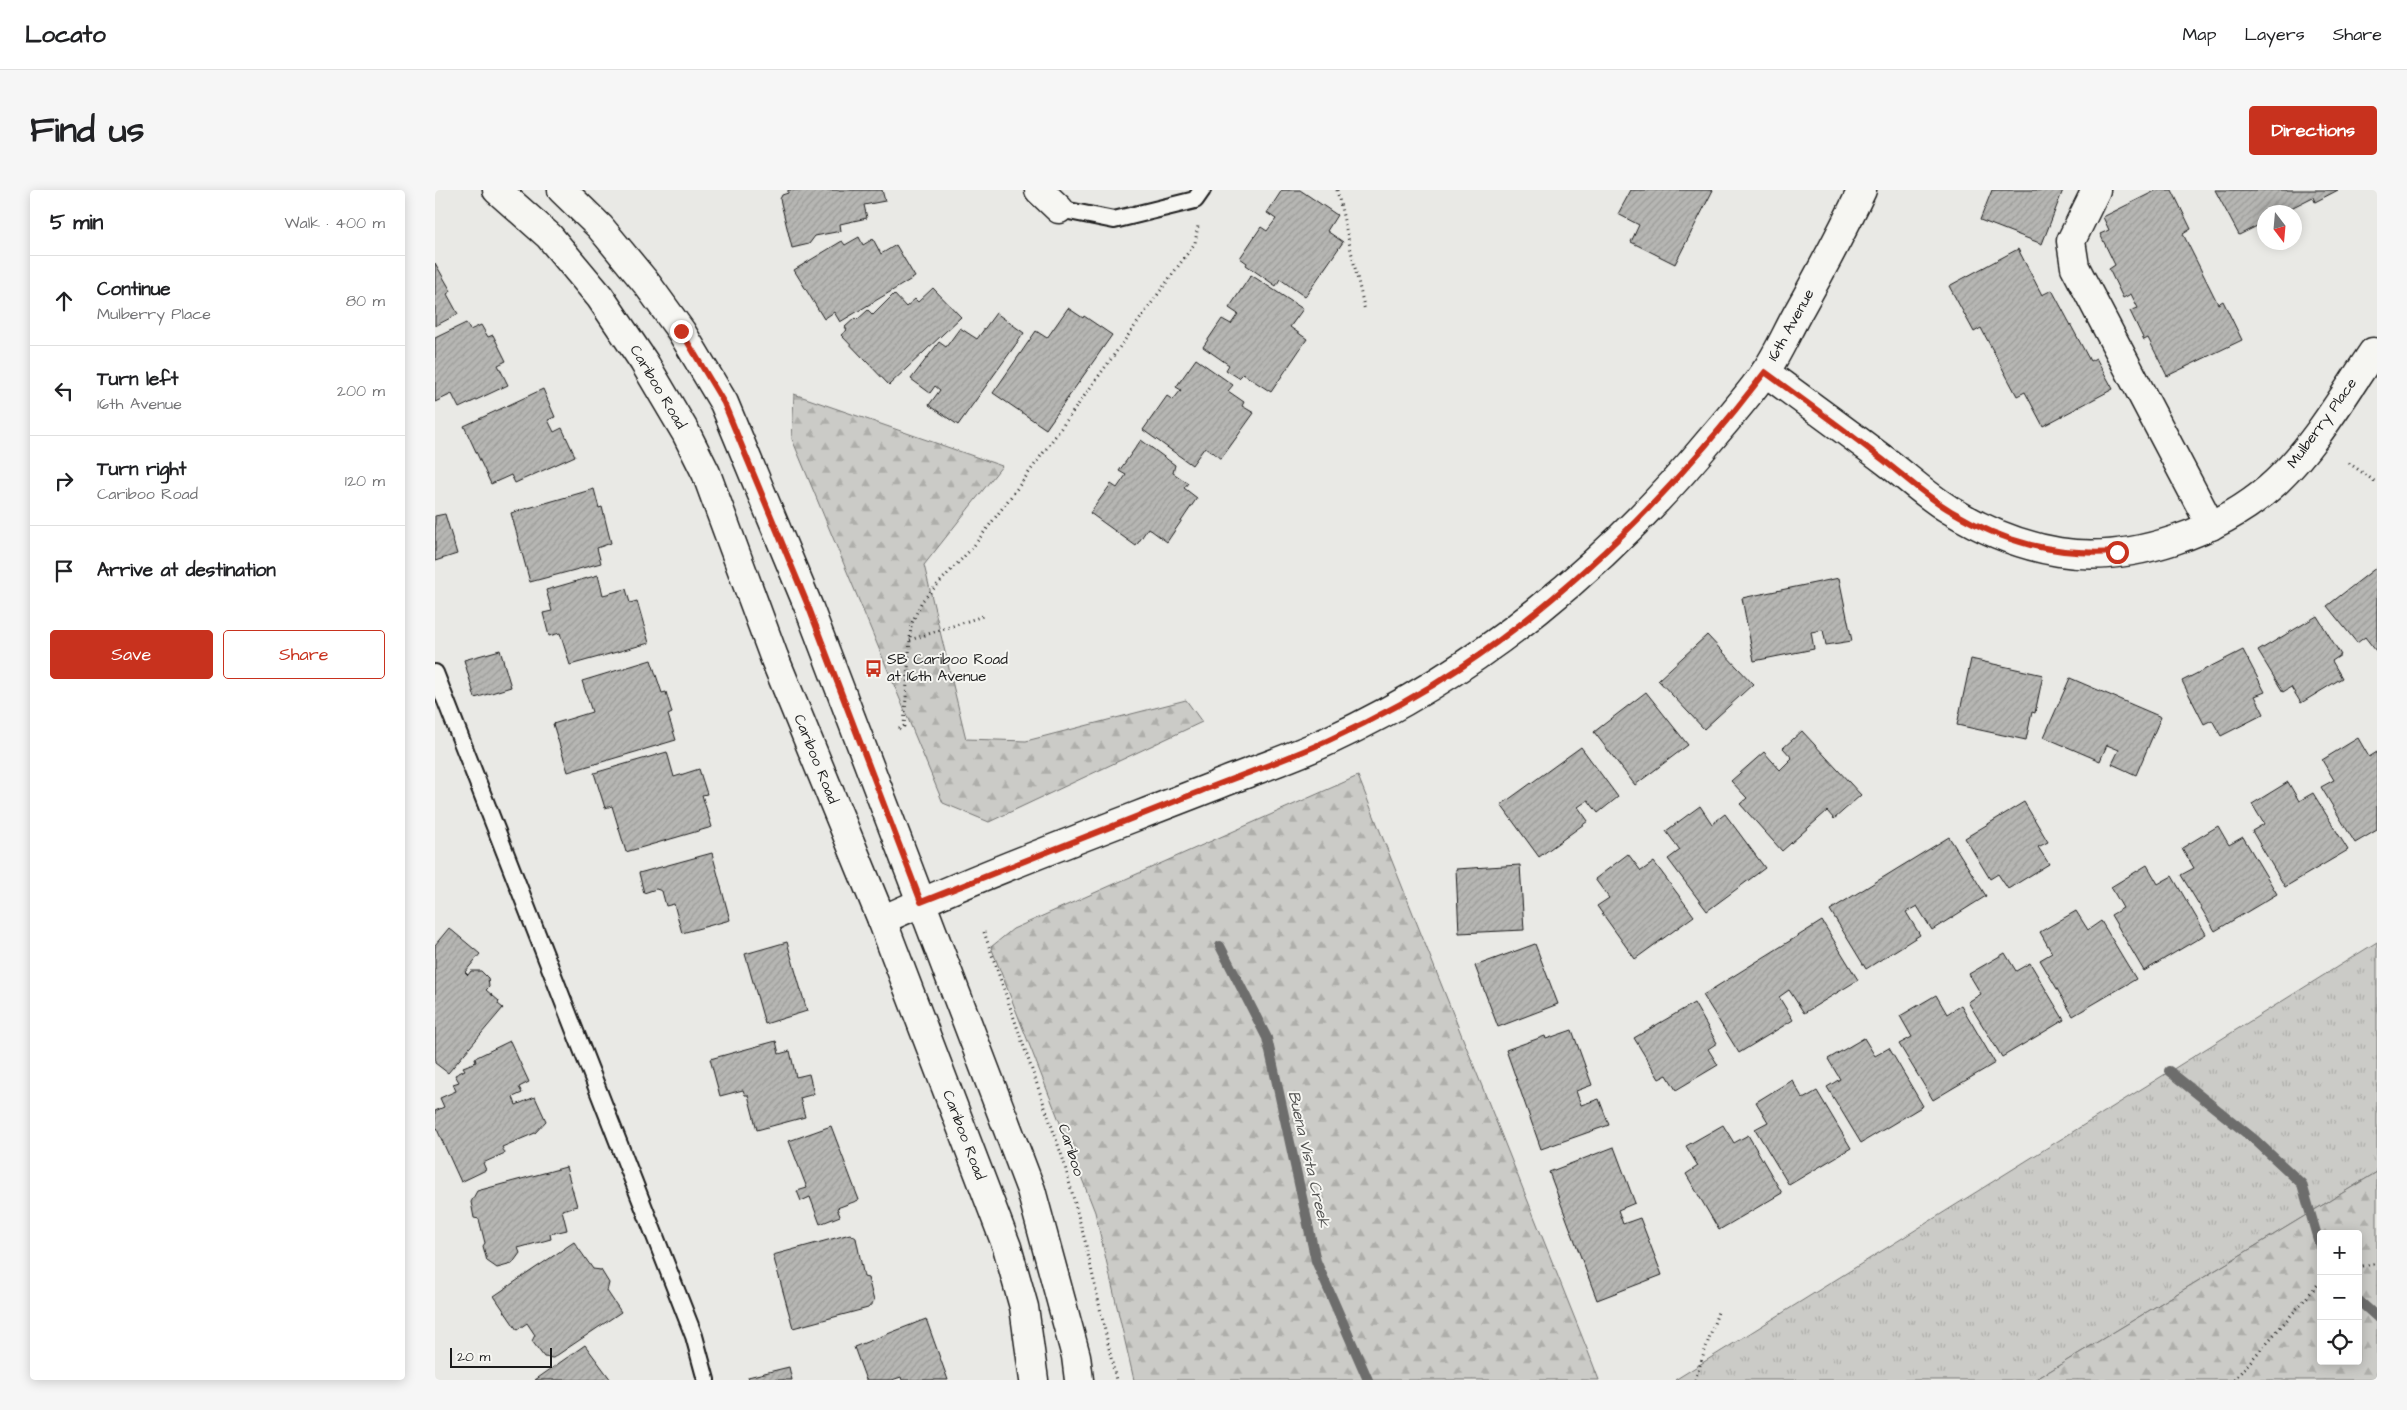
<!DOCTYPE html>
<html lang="en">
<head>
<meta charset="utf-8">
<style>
  :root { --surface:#fff; --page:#f6f6f6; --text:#202124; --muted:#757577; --line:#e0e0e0; --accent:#c8321e }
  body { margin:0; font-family:"Architects Daughter",sans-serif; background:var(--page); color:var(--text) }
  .controls { position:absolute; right:15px; bottom:15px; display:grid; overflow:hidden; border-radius:5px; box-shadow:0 2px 12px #0003 }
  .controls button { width:45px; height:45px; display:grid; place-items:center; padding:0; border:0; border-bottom:1px solid var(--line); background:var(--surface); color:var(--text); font:25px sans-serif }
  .compass { position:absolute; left:1822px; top:15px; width:45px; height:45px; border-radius:50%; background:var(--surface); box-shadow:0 2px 12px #0003; rotate:164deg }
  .scale { position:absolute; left:15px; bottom:12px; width:102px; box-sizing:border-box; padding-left:5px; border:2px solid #1c1c1c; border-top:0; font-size:14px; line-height:18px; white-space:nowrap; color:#1c1c1c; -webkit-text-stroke:4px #f6f6f2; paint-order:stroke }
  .stop { position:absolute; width:15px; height:15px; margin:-11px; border:4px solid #c8321e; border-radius:50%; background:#fff }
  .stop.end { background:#c8321e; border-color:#fff; box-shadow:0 1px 5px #0008 }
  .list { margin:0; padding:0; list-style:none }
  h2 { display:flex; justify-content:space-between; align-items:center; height:65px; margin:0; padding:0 20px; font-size:21px }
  h2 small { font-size:16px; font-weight:400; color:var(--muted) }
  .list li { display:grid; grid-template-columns:32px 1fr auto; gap:15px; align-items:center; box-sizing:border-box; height:90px; padding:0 20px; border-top:1px solid var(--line) }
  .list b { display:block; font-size:19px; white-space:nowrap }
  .list p { margin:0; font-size:16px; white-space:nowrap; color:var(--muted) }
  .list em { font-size:16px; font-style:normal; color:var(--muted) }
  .actions { display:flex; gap:10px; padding:15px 20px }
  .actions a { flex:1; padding:11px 0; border:1px solid var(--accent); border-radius:5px; text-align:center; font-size:18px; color:var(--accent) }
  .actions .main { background:var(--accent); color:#fff }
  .icon { flex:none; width:28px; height:28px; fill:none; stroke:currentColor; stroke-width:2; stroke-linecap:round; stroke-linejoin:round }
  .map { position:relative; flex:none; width:1942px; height:1190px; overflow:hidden; border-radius:5px }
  header { display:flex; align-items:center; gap:30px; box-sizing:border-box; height:70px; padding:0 25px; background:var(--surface); border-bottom:1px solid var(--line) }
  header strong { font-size:24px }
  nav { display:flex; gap:28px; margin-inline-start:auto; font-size:18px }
  .intro { display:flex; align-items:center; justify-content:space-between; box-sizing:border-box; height:120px; padding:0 30px }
  h1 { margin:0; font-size:35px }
  .button { padding:12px 22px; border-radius:5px; background:var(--accent); color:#fff; font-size:18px; font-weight:700 }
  main { display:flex; gap:30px; padding:0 30px }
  aside { flex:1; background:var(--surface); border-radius:5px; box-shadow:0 2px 12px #0003 }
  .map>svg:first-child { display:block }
  .grass { fill:url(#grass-tufts); stroke:#747472 }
  .forest { fill:url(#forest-firs); stroke:#747472; fill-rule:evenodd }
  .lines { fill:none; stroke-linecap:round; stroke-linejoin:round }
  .stream { stroke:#6d6d6c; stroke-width:10 }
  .building { fill:url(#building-hatch); stroke:#1c1c1c }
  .service-casing { stroke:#1c1c1c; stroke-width:20 }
  .minor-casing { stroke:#1c1c1c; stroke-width:31 }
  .tertiary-casing { stroke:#1c1c1c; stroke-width:31 }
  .path { stroke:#1c1c1c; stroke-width:3; stroke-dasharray:1 4; stroke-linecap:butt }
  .service { stroke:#f6f6f2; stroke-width:16 }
  .minor { stroke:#f6f6f2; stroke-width:28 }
  .tertiary { stroke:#f6f6f2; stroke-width:28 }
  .route { stroke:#c8321e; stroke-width:6 }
  .labels { text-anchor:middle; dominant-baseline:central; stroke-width:4; stroke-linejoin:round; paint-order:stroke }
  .street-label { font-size:15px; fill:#1c1c1c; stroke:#f6f6f2 }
  .poi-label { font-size:15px; fill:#1c1c1c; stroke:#f6f6f2; text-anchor:start }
  .water-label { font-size:16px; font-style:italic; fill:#525251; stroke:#f6f6f2 }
</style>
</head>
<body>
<header>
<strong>Locato</strong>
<nav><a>Map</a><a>Layers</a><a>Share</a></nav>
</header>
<div class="intro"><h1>Find us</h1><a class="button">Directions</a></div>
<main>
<aside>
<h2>5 min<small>Walk · 400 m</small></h2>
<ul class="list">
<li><svg class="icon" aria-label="ahead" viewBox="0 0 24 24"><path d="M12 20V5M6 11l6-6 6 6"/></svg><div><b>Continue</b><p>Mulberry Place</p></div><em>80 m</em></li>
<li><svg class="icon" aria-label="left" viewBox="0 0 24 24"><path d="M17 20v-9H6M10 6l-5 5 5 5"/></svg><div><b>Turn left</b><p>16th Avenue</p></div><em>200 m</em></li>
<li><svg class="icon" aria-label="right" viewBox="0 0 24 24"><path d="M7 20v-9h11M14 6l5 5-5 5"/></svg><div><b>Turn right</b><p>Cariboo Road</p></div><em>120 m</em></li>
<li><svg class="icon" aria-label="arrive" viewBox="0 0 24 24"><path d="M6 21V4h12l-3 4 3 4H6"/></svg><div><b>Arrive at destination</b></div></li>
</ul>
<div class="actions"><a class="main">Save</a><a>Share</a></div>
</aside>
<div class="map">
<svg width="1942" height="1190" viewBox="0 0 1942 1190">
  <defs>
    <pattern id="grass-tufts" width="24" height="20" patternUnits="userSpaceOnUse" patternTransform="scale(1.25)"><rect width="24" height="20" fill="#cbcbc7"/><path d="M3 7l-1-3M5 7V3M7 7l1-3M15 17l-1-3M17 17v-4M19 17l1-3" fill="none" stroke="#aeaeaa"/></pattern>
    <pattern id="forest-firs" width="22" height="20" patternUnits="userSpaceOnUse" patternTransform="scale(1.25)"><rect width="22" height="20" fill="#cbcbc7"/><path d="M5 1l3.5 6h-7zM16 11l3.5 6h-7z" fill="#aeaeaa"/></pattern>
    <pattern id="building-hatch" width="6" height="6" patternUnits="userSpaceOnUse" patternTransform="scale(1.25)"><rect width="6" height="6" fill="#b6b6b3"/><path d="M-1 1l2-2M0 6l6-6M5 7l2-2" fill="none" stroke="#9c9c99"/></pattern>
  </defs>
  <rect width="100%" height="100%" fill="#e9e9e5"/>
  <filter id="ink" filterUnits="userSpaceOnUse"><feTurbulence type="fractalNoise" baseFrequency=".02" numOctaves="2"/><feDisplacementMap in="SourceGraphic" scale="10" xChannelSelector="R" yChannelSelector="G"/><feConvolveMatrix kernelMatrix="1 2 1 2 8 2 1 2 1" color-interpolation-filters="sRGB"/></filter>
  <g filter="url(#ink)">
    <polygon class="grass" points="1942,752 1942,982 1600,1190 1240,1190"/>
    <g class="forest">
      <polygon points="359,204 567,276 489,375 531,549 591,551 751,510 767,532 554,632 508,613 357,249"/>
      <polygon points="923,586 1154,1164 1164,1190 699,1190 660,1022 556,757 578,739"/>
      <path d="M 1942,982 L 1942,1190 L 1600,1190 ZM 1886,1044 L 1923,1044 L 1923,1171 L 1886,1171 Z"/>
    </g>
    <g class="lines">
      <g class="stream">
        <polyline points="785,756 832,848 881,1071 933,1190"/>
        <polyline points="1734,881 1820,950 1867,994 1886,1060"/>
        <polyline points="1923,1110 1942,1127"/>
      </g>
    </g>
    <g class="building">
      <polygon points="353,0 447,0 450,11 429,15 432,28 405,34 406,41 380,46 374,54 357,58 345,9 347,5 353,3"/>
      <polygon points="847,0 865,0 902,25 892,41 908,52 870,107 845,89 841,96 811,75 812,73 805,68 826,37 832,41 841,29 832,23"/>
      <polygon points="1196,0 1278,0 1240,74 1196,52 1204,35 1183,24"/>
      <polygon points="1557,0 1628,0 1607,54 1545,30"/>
      <polygon points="1722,0 1737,0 1756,39 1748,44 1783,114 1788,111 1807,150 1732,186 1713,148 1709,150 1695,121 1703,118 1696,104 1688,108 1674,79 1680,75 1665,44 1674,40 1668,27"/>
      <polygon points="1780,0 1903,0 1880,12 1878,7 1848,22 1830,22 1830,32 1804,45"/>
      <polygon points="424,47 428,55 438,49 446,64 461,55 480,87 405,132 399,122 389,129 359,80 407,51 410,55"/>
      <polygon points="1583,59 1607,105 1617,100 1655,171 1661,168 1678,199 1608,236 1590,202 1582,206 1546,138 1539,142 1514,96"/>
      <polygon points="0,73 16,101 12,104 23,124 0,136"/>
      <polygon points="816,85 868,119 855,137 872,149 836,202 808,184 804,188 791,180 794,175 768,157 787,129 796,134 803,124 794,118"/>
      <polygon points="498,98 526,127 454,195 406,145 412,140 410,137 420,128 422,130 433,120 438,125 459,104 471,117 480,109 483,112"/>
      <polygon points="633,118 648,128 649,126 677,145 611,239 558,203 601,141 612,148"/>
      <polygon points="561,123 589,143 523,235 494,215 505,200 500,196 495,203 476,189 504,152 511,157 525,138 542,149"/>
      <polygon points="31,133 35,140 46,135 53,147 58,145 71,171 63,175 73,195 24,218 17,204 0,212 0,148"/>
      <polygon points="761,169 798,195 793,201 809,212 807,216 819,223 786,269 770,257 757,275 708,240 732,206 738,210 746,200 741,197"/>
      <polygon points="108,199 120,227 113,230 119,242 127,238 140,266 80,293 76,285 56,294 29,236"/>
      <polygon points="706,250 740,275 738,283 753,293 749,298 762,308 732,352 713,338 701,356 655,323 676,294 682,298 691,285 684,281"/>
      <polygon points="159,299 164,318 167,317 176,353 162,358 166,373 95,392 76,323"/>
      <polygon points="10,324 22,364 0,371 0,326"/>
      <polygon points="1942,377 1942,460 1941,461 1930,447 1922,453 1892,416"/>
      <polygon points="163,385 168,405 191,399 195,413 202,411 214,453 135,475 125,443 114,446 108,423 117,421 111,400"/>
      <polygon points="1404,388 1417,451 1391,455 1388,440 1376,442 1379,459 1319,471 1307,408"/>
      <polygon points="1882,426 1906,465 1897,471 1907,488 1866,513 1856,497 1848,502 1823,461"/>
      <polygon points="1272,445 1318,494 1269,539 1223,490"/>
      <polygon points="65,460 76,497 40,508 29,470"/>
      <polygon points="1808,460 1830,502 1820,506 1829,524 1786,546 1777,530 1769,534 1747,491"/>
      <polygon points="1536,469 1608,485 1600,523 1597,522 1591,550 1522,535"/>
      <polygon points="216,470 227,503 231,502 237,523 233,525 241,550 133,582 118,534 157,522 147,491"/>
      <polygon points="1635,488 1726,527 1701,585 1677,574 1684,560 1672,555 1665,571 1609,547"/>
      <polygon points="1211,502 1253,555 1200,595 1159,542"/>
      <polygon points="1367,541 1426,605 1399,629 1392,621 1347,661 1305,614 1312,608 1296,591 1329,562 1345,580 1357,568 1348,558"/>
      <polygon points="1923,548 1934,567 1942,562 1942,640 1920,653 1886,597 1899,590 1887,570"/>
      <polygon points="1146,557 1183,607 1163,623 1153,610 1143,617 1153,631 1104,667 1066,615"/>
      <polygon points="232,562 239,587 264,579 272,604 267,605 277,637 191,662 177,616 170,618 159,583"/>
      <polygon points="1853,592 1864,611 1878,603 1913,660 1850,697 1817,641 1829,634 1817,614"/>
      <polygon points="1589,612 1613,652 1603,657 1614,674 1573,699 1563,684 1555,689 1530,648"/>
      <polygon points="1265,616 1277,634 1290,624 1330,678 1272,721 1233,669 1245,660 1231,641"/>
      <polygon points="1783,636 1794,655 1808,647 1842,704 1780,741 1746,685 1759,678 1747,658"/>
      <polygon points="1514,647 1551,706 1497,740 1482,716 1471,722 1485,745 1431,779 1395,720"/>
      <polygon points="277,663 295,730 247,743 239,714 231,716 227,701 221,699 209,703 204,683"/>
      <polygon points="1193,664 1206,681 1219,672 1259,726 1200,769 1162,716 1174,708 1160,689"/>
      <polygon points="1085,675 1089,740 1024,743 1021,679"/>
      <polygon points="1712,675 1723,694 1737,686 1771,744 1709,781 1676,725 1688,718 1676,697"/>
      <polygon points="1641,721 1653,740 1666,731 1701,789 1638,826 1605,770 1617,763 1605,742"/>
      <polygon points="1387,731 1423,790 1369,823 1354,800 1344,807 1358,830 1304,863 1268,805"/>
      <polygon points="14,738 45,764 30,782 33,785 36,781 46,781 53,788 54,797 51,800 64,811 63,814 68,818 13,883 0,873 0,755"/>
      <polygon points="352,752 372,821 330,834 310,764"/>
      <polygon points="1100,754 1123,814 1063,837 1040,776"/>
      <polygon points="1570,763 1581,781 1595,773 1629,830 1567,867 1533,812 1546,804 1534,784"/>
      <polygon points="1501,805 1512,824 1526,815 1560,873 1498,910 1464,854 1477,847 1465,826"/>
      <polygon points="1259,813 1282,853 1273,859 1283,875 1241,900 1232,885 1224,889 1199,848"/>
      <polygon points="1137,840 1157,895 1141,901 1146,915 1164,909 1174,935 1106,959 1071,860 1110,846 1111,849"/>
      <polygon points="1429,848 1440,866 1454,858 1488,916 1426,953 1392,897 1405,889 1393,869"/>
      <polygon points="75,851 94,892 84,897 87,903 78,907 81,915 100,907 111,931 100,943 67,957 70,963 48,973 51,980 26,992 0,935 0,921 9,917 5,908 21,901 18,894 24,892 20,885 30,880 28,877 41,872 40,868"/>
      <polygon points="341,851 344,864 355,861 361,887 374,884 379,904 365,908 370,927 322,940 313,905 310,905 308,900 285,906 275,869"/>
      <polygon points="1357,890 1368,909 1382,901 1416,958 1354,995 1320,939 1333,932 1321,912"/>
      <polygon points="1288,935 1299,953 1313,945 1347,1003 1284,1040 1251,984 1263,976 1251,956"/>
      <polygon points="396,936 424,1010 402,1018 405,1026 385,1034 375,1007 366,1011 362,1001 372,998 354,951"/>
      <polygon points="1179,957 1200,1013 1183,1020 1188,1034 1205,1028 1227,1085 1162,1110 1114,982"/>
      <polygon points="131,977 142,1016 127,1020 132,1040 115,1044 116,1049 83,1058 85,1063 77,1074 62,1078 52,1071 48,1056 50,1053 44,1029 39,1028 36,1012 42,1001"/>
      <polygon points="415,1044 421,1048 429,1087 433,1088 439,1111 433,1118 358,1138 338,1065"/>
      <polygon points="139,1052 158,1079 166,1080 174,1093 172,1101 186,1122 118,1168 109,1167 97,1151 100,1145 92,1133 82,1140 59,1106"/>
      <polygon points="491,1129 513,1190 467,1190 466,1187 457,1190 431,1190 419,1157"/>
      <polygon points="150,1155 176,1190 100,1190"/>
      <polygon points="354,1177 357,1190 314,1190 313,1187"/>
    </g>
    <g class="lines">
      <defs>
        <g id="service">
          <polyline points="624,19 679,30 760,10 767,0"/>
          <polyline points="0,483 259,1146 271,1190"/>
        </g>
        <g id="minor">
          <polyline points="604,0 624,19"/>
          <polyline points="1661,0 1636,51 1640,77 1776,336"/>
          <path d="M 1330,182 C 1371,212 1412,242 1452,272 C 1473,288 1493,307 1515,320 C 1548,340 1587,356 1624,362 C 1696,374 1789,341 1841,292 C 1880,255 1908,206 1938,162"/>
        </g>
        <g id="tertiary">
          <polyline points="62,0 114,46 165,107 209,172 251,243 271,283 339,467 447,730 572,1057 589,1117 599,1190"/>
          <polyline points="127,0 165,37 212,94 246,141 289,213 374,418 596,1000 641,1166 644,1190"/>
          <path d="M 447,730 C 555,681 667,640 777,597 C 816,581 857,568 895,550 C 1044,481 1172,375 1276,249 C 1294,228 1312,207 1328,185 C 1342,166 1351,144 1362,124 C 1385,83 1407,42 1427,0"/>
        </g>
      </defs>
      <use href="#service" class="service-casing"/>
      <use href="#minor" class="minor-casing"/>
      <use href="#tertiary" class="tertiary-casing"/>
      <g class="path">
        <polyline points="902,0 930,121"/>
        <polyline points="1914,273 1942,293"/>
        <polyline points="475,450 551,425"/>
        <polyline points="464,539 469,536 476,435 487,411 538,357 590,288 760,53 763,36"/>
        <polyline points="549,742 628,969 650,1051 681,1190"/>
        <polyline points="1923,1077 1942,1073"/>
        <polyline points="1260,1190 1283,1122"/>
        <polyline points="1799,1190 1886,1091"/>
      </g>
      <use href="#service" class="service"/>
      <use href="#minor" class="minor"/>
      <use href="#tertiary" class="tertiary"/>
    </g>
  </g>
  <g class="lines" filter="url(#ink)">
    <path class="route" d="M 246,141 L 289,213 L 374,418 L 486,712 C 578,675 670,639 761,603 C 806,585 851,570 894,550 C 940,529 986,504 1028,476 C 1146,396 1244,295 1330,182 C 1368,210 1406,237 1443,266 C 1467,284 1490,306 1516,321 C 1570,353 1619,366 1682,362"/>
  </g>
  <defs>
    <symbol id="bus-bare" viewBox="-9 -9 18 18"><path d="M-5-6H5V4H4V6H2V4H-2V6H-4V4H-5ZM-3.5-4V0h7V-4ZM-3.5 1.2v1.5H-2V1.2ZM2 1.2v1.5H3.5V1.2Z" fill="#c8321e" stroke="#f6f6f2" stroke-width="2.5" paint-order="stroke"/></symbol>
  </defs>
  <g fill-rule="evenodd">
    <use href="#bus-bare" x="426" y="466" width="25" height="25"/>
  </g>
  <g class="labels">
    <g class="street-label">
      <text transform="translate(1356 135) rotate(-61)">16th Avenue</text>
      <text transform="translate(223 197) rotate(59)">Cariboo Road</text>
      <text transform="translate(1887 233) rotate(-54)">Mulberry Place</text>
      <text transform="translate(381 569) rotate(68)">Cariboo Road</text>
      <text transform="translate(529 945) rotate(69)">Cariboo Road</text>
      <text transform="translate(636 960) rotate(72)">Cariboo</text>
    </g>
    <g class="poi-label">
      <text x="452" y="469">SB Cariboo Road<tspan x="452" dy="17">at 16th Avenue</tspan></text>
    </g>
    <g class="water-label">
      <text transform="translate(874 969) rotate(77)">Buena Vista Creek</text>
    </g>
  </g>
</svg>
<div class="controls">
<button>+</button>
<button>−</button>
<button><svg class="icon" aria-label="locate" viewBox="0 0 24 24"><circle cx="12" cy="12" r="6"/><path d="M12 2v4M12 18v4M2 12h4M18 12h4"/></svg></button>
</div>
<svg class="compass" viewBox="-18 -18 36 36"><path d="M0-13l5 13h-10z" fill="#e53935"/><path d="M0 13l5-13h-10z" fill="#757577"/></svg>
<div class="scale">20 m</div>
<div class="stop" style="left:1682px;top:362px"></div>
<div class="stop end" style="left:246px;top:141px"></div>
</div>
</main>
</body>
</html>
